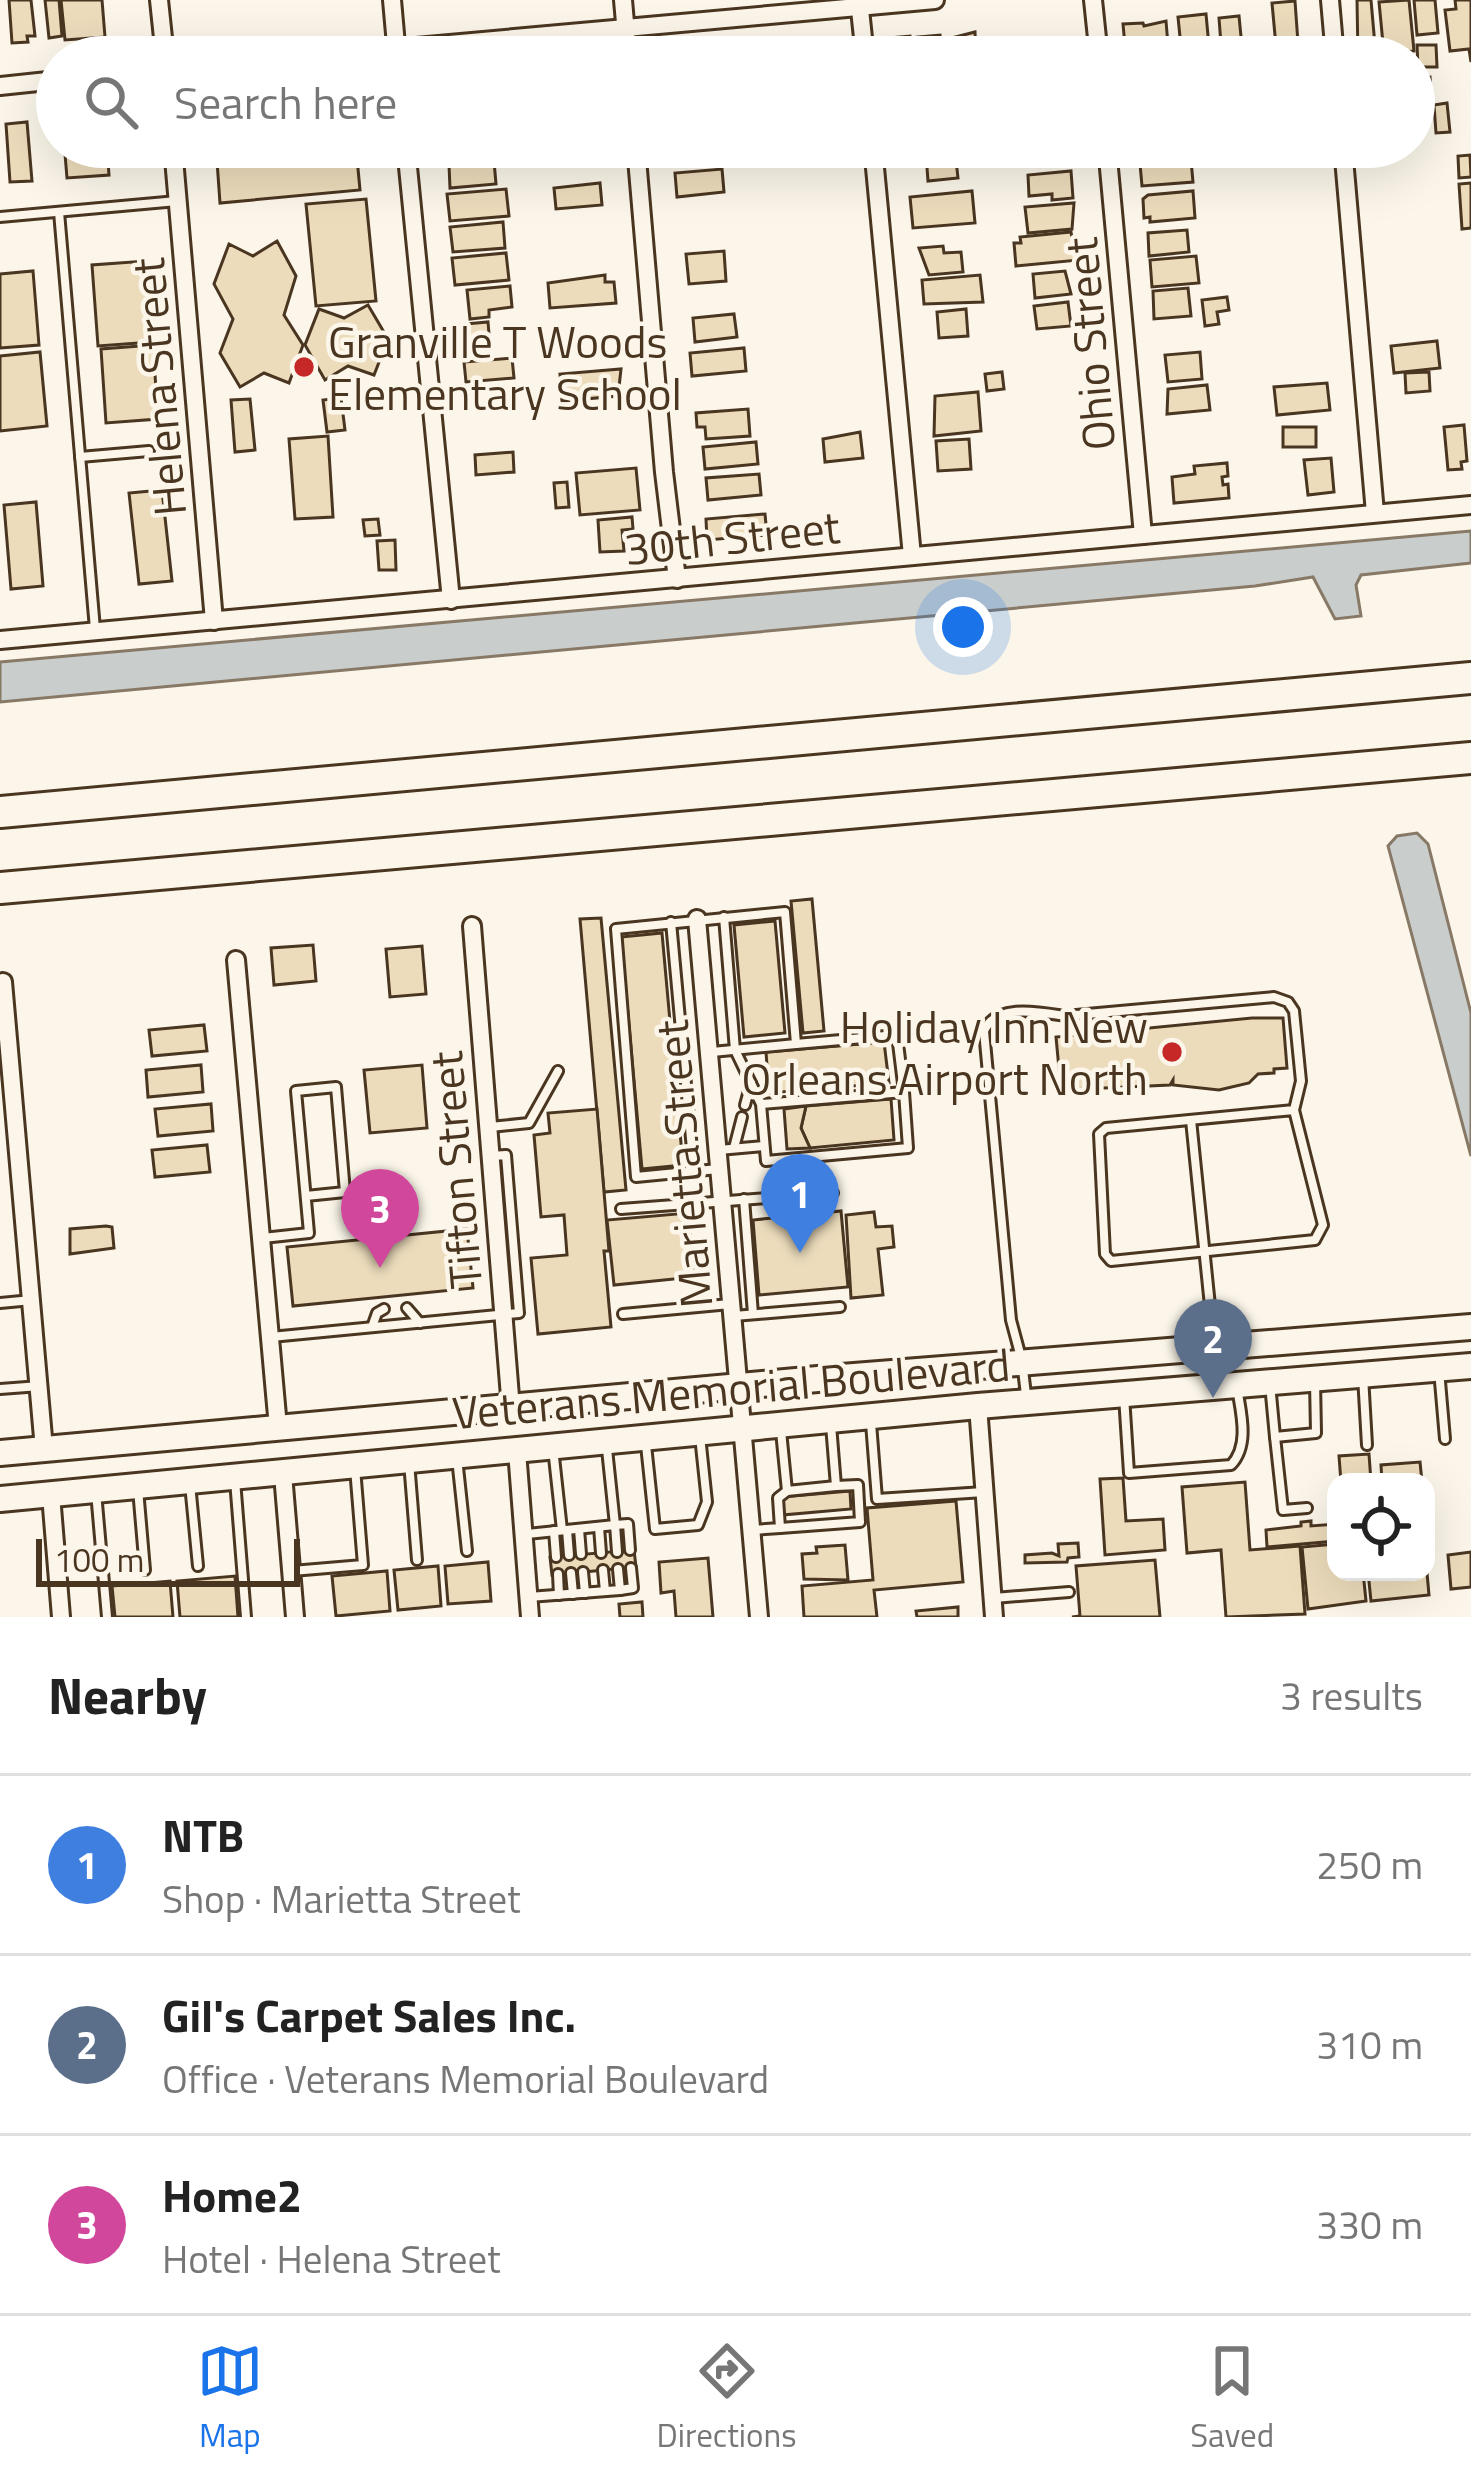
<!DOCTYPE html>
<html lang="en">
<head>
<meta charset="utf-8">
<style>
  :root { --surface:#fff; --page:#f2f2f2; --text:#222; --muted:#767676; --line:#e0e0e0; --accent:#1a73e8 }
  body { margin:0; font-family:"Titillium Web",sans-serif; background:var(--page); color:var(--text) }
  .controls { position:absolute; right:36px; bottom:36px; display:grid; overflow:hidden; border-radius:24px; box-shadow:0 12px 48px #0002 }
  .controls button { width:108px; height:108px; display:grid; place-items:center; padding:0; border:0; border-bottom:3px solid var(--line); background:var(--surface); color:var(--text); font:60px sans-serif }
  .scale { position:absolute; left:36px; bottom:30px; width:264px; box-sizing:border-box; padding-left:12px; border:6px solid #4a3520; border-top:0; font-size:33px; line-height:42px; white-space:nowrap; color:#4a3520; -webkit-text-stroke:9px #fbf6e9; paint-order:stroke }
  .you { position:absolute; left:963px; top:627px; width:42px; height:42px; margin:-30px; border:9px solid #fff; border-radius:50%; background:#1a73e8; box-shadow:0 0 0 18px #1a73e833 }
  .badge { display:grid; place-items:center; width:78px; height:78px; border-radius:50%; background:var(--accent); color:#fff; font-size:39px; font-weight:700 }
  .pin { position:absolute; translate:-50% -99px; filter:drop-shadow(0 3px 6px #0008) }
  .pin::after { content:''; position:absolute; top:63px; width:42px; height:36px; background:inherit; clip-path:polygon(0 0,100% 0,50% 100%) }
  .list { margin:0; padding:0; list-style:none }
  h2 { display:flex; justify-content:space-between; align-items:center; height:156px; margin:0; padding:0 48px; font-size:51px }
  h2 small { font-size:39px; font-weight:400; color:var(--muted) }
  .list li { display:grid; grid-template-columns:78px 1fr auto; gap:36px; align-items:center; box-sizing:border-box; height:180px; padding:0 48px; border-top:3px solid var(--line) }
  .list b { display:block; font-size:45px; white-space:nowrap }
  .list p { margin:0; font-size:39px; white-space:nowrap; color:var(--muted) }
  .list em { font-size:39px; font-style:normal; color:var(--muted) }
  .icon { flex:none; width:66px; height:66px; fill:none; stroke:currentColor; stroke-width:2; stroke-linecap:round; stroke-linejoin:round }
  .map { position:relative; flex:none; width:1471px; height:1617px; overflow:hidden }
  .search { position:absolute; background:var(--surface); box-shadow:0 12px 48px #0002; left:36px; right:36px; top:36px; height:132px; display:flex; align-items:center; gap:30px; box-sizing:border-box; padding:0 42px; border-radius:66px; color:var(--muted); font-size:45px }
  .sheet { height:696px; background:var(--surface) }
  nav { display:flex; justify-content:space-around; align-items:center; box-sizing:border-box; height:168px; border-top:3px solid var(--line); background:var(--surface); font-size:33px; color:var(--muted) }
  nav a { display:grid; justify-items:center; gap:6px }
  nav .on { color:var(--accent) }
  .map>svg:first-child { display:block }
  .water { fill:#c9cecd; stroke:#887966; stroke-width:3 }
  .building { fill:#ecdcbc; stroke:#4a3520; stroke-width:3 }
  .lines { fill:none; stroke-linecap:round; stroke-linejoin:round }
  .service-casing { stroke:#4a3520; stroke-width:14 }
  .minor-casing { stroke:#4a3520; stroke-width:22 }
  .primary-casing { stroke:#4a3520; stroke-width:30 }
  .motorway-casing { stroke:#4a3520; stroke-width:36 }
  .service { stroke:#fbf6e9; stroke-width:8 }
  .minor { stroke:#fbf6e9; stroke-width:16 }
  .primary { stroke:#fbf6e9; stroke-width:24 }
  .motorway { stroke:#fbf6e9; stroke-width:30 }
  .poi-dot { fill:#c62828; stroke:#fbf6e9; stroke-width:4.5 }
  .labels { text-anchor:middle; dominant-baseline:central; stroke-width:9; stroke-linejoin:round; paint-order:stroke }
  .poi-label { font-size:45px; fill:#4a3520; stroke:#fbf6e9; text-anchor:start }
  .street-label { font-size:45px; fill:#4a3520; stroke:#fbf6e9 }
</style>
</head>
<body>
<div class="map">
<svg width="1471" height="1617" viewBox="0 0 1471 1617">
  <rect width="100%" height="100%" fill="#fbf6e9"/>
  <g class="water">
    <polygon points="1471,531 1471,563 1361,575 1356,585 1361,616 1335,619 1313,577 1255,586 0,702 0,662"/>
    <polygon points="1417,833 1428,844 1471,1013 1471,1156 1388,846 1397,836"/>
  </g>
  <g class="building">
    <polygon points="9,0 31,0 35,36 27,36 28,42 12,43"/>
    <polygon points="45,0 59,0 62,36 49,38"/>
    <polygon points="61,0 102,0 105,37 65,40"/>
    <polygon points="1357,0 1371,0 1376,57 1358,57"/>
    <polygon points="1409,0 1414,51 1384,54 1379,2"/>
    <polygon points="1414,0 1435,0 1438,33 1417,35"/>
    <polygon points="1455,0 1471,0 1471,62 1469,49 1450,51 1445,10 1456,9"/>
    <polygon points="1295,1 1299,57 1277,57 1272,3"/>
    <polygon points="1206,14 1210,57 1182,57 1178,17"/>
    <polygon points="1239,16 1243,57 1222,57 1219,18"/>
    <polygon points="1166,21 1169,57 1126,57 1123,24 1143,23 1144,26"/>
    <polygon points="975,32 976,57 950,57 948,39"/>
    <polygon points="940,35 942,57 919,57 917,37"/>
    <polygon points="910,36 912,57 889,57 887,38"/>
    <polygon points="1417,45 1436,45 1437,67 1418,67"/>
    <polygon points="1430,77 1432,103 1414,104 1414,78"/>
    <polygon points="1447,103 1450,132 1436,133 1434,105"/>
    <polygon points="27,122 32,181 10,182 6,124"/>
    <polygon points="71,147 107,147 109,175 67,178 65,154 71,153"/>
    <polygon points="216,147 356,147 360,190 220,203"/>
    <polygon points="1144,147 1182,147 1182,152 1155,155 1155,161 1146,162"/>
    <polygon points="955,151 958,178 928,181 926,154"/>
    <polygon points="1470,155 1471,177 1459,178 1458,156"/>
    <polygon points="1191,160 1193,182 1142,186 1140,164"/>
    <polygon points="494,161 496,184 450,188 449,165"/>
    <polygon points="722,169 724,192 677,197 675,173"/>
    <polygon points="1071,171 1073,198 1052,200 1052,194 1029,196 1028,175"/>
    <polygon points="600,183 602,205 556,209 554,188"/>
    <polygon points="1471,183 1471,228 1462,229 1459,184"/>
    <polygon points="506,189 509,216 450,221 447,194"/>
    <polygon points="972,191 975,223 913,228 910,197"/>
    <polygon points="1193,191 1195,218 1150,222 1150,217 1144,218 1143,199 1148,195"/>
    <polygon points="366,199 376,301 316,306 306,204"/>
    <polygon points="1074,203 1072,229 1028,233 1025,207"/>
    <polygon points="503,222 505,248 453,252 450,227"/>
    <polygon points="1187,230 1189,252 1149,256 1148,233"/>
    <polygon points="1071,232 1072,238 1076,237 1079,260 1016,266 1014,243 1021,243 1020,237"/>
    <polygon points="277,241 296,276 284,315 303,345 289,383 264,373 240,387 220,353 233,319 214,284 229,244 253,256"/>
    <polygon points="943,246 944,253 961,252 963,272 929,275 919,248"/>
    <polygon points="724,251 726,281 689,284 686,254"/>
    <polygon points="506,253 509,280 455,285 452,258"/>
    <polygon points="1196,256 1199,283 1152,287 1150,260"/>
    <polygon points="146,261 152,342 98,346 92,265"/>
    <polygon points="33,271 39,345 0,348 0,274"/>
    <polygon points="1065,271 1071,294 1035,298 1033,274"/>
    <polygon points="605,275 605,282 614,282 616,303 550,308 548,283"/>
    <polygon points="980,275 983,302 924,304 922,280"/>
    <polygon points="510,286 512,307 489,310 489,317 470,319 467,290"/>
    <polygon points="1188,288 1191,316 1154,319 1153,291"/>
    <polygon points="1227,297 1229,310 1217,312 1219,324 1205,326 1202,300"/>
    <polygon points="1068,302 1071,326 1037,329 1034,306"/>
    <polygon points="368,305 388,339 374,375 348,366 325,380 305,345 319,309 344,318"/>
    <polygon points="966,309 968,336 939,338 937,312"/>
    <polygon points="734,314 737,337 695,342 693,318"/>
    <polygon points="488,322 490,346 456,349 454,325"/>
    <polygon points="1437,341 1440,368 1394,373 1391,346"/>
    <polygon points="153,345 158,419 106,423 101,349"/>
    <polygon points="744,348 746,371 692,376 690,353"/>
    <polygon points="40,352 47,426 0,431 0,356"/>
    <polygon points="1200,352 1202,379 1168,382 1165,355"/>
    <polygon points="512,358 514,378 466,382 464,362"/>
    <polygon points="621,369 618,396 562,401 560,374"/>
    <polygon points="1002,372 1004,389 987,391 985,374"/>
    <polygon points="1429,372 1430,391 1406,393 1405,373"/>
    <polygon points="1327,383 1330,410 1277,415 1274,387"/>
    <polygon points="1207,385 1210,410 1167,414 1168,389"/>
    <polygon points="978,392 981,431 934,436 935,396"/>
    <polygon points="341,398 345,430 327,432 323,400"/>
    <polygon points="250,399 255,450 235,452 231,400"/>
    <polygon points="748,409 750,436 706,439 705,427 697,427 696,413"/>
    <polygon points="1464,425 1467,461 1461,462 1462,469 1448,470 1444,427"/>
    <rect x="1283" y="427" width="33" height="20"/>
    <polygon points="860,432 863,458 825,462 823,439"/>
    <polygon points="328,436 333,517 295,519 289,439"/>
    <polygon points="969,439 971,469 938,471 936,441"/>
    <polygon points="756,442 758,464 705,469 703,447"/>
    <polygon points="513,452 514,472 476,475 475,455"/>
    <polygon points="1331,458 1334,492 1308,495 1304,460"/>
    <polygon points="1227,463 1228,476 1222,477 1223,485 1228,484 1229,498 1174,503 1172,477 1195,474 1194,466"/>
    <polygon points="636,468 640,510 580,515 576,473"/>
    <polygon points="759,474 761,495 708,500 706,478"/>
    <polygon points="567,482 569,507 556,508 554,483"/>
    <polygon points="162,490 172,581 139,584 129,493"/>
    <polygon points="36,502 43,586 11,589 4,505"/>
    <polygon points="765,514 767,535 707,540 706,519"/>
    <polygon points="632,517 633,529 622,530 624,551 600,552 598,520"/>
    <polygon points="378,519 380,535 365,536 363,520"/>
    <polygon points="395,540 396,570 379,570 377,541"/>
    <polygon points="812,899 824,1031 803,1033 791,901"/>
    <polygon points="601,918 626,1190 604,1192 580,919"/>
    <polygon points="775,921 785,1033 744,1037 734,925"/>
    <polygon points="662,933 683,1165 642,1169 621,937"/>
    <polygon points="313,945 316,981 274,985 271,948"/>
    <polygon points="422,946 426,994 390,997 386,949"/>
    <polygon points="1252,1018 1283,1018 1287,1068 1274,1069 1274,1073 1258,1074 1249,1083 1219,1090 1173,1085 1173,1080 1170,1085 1061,1090 1056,1037"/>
    <polygon points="204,1025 207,1051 152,1056 149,1030"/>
    <polygon points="884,1042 889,1083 769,1093 766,1052"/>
    <polygon points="201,1065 203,1092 148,1097 146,1070"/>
    <polygon points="422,1065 427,1128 370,1133 364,1070"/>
    <polygon points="891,1099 894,1140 810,1148 801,1128 806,1106"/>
    <polygon points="211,1104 213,1131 158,1136 155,1109"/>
    <polygon points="806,1106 801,1128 810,1148 787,1149 784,1109"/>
    <polygon points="597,1109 609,1251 604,1251 611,1327 538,1334 531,1258 567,1255 564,1215 541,1217 534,1135 550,1133 548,1113"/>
    <polygon points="207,1145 210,1172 155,1177 152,1150"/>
    <polygon points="841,1211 848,1287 759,1295 753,1220"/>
    <polygon points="874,1212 876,1227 892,1226 894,1247 878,1249 883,1295 851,1298 846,1215"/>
    <polygon points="688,1213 694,1277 614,1285 607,1220"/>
    <polygon points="106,1226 112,1227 114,1248 70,1254 70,1229"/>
    <polygon points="467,1229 473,1288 293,1306 287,1247"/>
    <polygon points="1369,1454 1371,1482 1341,1482 1339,1456"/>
    <polygon points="1420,1462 1422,1482 1382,1482 1381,1465"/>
    <polygon points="1123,1478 1126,1521 1163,1519 1165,1550 1105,1555 1100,1479"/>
    <polygon points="1245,1482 1250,1550 1300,1546 1305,1614 1226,1617 1221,1550 1187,1553 1182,1487"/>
    <polygon points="850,1491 851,1509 782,1515 781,1497"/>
    <polygon points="956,1501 963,1582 874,1590 877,1617 804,1617 802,1586 873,1580 867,1508"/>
    <polygon points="1311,1521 1311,1526 1336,1524 1336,1541 1267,1547 1266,1530 1301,1526 1301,1522"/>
    <polygon points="1078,1543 1079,1557 1068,1558 1067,1562 1025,1563 1025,1555 1052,1553 1059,1556 1058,1544"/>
    <polygon points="1336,1544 1336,1572 1363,1572 1366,1601 1308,1609 1302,1547"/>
    <polygon points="845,1545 848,1580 804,1579 802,1554 817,1553 816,1547"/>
    <polygon points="634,1550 636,1567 552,1575 550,1557"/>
    <polygon points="1471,1552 1471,1587 1451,1589 1448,1555"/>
    <polygon points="708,1558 713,1617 676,1617 674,1591 661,1593 659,1562"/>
    <polygon points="1155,1560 1160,1617 1072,1617 1080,1616 1076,1566"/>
    <polygon points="488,1562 491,1601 448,1604 445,1566"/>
    <polygon points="1426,1562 1429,1595 1371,1601 1368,1572 1426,1572"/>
    <polygon points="438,1566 441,1606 398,1610 394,1570"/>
    <polygon points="387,1571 390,1611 336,1616 332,1576"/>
    <polygon points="235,1576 238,1617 180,1617 177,1581"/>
    <polygon points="170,1581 173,1617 115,1617 112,1586"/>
    <polygon points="642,1602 643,1617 620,1617 619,1604"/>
    <polygon points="958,1607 958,1617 917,1617 916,1611"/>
  </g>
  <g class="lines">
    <defs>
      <g id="service">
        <polyline points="59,212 95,629"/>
        <polyline points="0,217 177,201"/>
        <polyline points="80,457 149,451"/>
        <polyline points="724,917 735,1050 761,1104 904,1092 908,1148 766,1161 761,1104"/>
        <polyline points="671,922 694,1171"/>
        <polyline points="796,1044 897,1035 904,1092"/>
        <polyline points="712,1052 796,1044 785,912 616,929 636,1177 718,1169"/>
        <polyline points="745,1105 751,1083"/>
        <polyline points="1191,1120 1214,1345"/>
        <polyline points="490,1127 529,1123 558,1071"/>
        <polyline points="734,1148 742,1117"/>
        <polyline points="719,1150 764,1146"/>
        <polyline points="744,1199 753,1314"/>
        <polyline points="621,1209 833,1193"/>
        <polyline points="263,1238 309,1233 296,1091 336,1087 345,1192 306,1196"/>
        <polyline points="0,1303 32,1300"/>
        <polyline points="407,1308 420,1323"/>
        <polyline points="623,1314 730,1304"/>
        <polyline points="734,1316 840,1307"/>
        <polyline points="372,1327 377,1313 384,1309"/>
        <polyline points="271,1337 519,1313 506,1155 491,1156"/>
        <polyline points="1439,1370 1445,1439"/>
        <polyline points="1363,1376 1367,1445"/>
        <polyline points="1270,1384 1275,1437 1316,1433 1315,1381"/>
        <polyline points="0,1389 40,1386"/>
        <path d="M 1026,1395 L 1022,1361 L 1011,1320 L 984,1031 C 996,1003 1039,1012 1065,1016 L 1274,997 L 1288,1002 L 1294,1011 L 1301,1081 L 1294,1110 L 1323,1225 L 1315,1240 L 1111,1261 L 1105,1254 L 1099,1134 L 1106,1128 L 1294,1110"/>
        <path d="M 1124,1396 L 1129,1473 L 1231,1465 C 1250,1445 1241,1413 1237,1388"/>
        <polyline points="871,1423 877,1499 984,1492"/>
        <polyline points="781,1431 787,1491 836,1486 831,1425"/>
        <polyline points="1275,1437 1283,1510 1307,1508"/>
        <polyline points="646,1445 655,1529 698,1525 707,1502 700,1436"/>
        <polyline points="553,1448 562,1530"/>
        <polyline points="457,1458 467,1551"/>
        <polyline points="409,1462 417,1560"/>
        <polyline points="235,1480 246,1617"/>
        <polyline points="190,1484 198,1566"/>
        <polyline points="138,1489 145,1570"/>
        <polyline points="96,1492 107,1617"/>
        <polyline points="599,1527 601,1553"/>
        <polyline points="780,1528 860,1522 858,1485 836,1486"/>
        <polyline points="579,1529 581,1554"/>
        <polyline points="567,1530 569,1555"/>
        <polyline points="752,1530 780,1528 778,1498 787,1491"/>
        <polyline points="554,1531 556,1557"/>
        <polyline points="527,1534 615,1525 607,1449"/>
        <polyline points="617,1552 615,1525 628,1524 630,1550"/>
        <polyline points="603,1570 605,1591"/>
        <polyline points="292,1571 363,1565 355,1468"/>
        <polyline points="583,1572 585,1593"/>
        <polyline points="571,1573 573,1594"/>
        <polyline points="558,1574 559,1595"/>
        <polyline points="620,1590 633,1588 631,1568"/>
        <polyline points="529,1597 620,1590 618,1569"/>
        <polyline points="994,1598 1069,1592"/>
      </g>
      <g id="minor">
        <polyline points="159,0 165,57"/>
        <polyline points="392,0 397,56"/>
        <polyline points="623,0 628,57"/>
        <polyline points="859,0 865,57"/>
        <polyline points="1093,0 1099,57"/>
        <polyline points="1330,0 1335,57"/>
        <polyline points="305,57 935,0"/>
        <polyline points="0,86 57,80"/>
        <polyline points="173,147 214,621"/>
        <polyline points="406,147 451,600"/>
        <polyline points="636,147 664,472 677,579"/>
        <polyline points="873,147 912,556"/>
        <polyline points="1107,147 1143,535"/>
        <polyline points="1343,147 1375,513"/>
        <polyline points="0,640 1471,505"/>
        <polyline points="697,919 759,1617"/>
        <polyline points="472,926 511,1409"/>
        <polyline points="236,960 278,1427"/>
        <polyline points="3,982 44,1449"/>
        <polyline points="978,1406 994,1617"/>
        <polyline points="517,1451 530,1617"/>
        <polyline points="283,1474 295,1617"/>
        <polyline points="51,1495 61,1617"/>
      </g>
      <g id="primary">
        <polyline points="0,1453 829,1378 1471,1327"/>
        <polyline points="0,1499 978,1406 1471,1366"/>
      </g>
      <g id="motorway">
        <polyline points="0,812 1471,678"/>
        <polyline points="0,888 1471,758"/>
      </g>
    </defs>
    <use href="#service" class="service-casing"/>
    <use href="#minor" class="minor-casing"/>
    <use href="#primary" class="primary-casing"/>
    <use href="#motorway" class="motorway-casing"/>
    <use href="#service" class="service"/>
    <use href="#minor" class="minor"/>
    <use href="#primary" class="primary"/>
    <use href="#motorway" class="motorway"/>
  </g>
  <g class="poi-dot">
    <circle cx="304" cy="367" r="12"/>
    <circle cx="1172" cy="1052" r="12"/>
  </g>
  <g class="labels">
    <g class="poi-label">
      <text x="328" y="341">Granville T Woods<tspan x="328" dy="52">Elementary School</tspan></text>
      <text x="1148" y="1026" text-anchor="end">Holiday Inn New<tspan x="1148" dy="52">Orleans Airport North</tspan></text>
    </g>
    <g class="street-label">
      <text transform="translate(1089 344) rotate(-95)">Ohio Street</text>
      <text transform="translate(158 387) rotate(-95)">Helena Street</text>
      <text transform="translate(732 537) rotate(-6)">30th Street</text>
      <text transform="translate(683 1164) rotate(-95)">Marietta Street</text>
      <text transform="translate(455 1170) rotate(-95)">Tifton Street</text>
      <text transform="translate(731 1388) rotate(-5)">Veterans Memorial Boulevard</text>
    </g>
  </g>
</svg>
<div class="controls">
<button><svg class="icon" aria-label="locate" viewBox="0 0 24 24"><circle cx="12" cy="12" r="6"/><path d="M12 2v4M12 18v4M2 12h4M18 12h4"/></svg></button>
</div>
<div class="scale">100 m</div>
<div class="you"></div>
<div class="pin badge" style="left:800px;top:1253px;background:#3f7fe0">1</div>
<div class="pin badge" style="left:1213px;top:1398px;background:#5c6f8a">2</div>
<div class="pin badge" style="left:380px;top:1268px;background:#d1479c">3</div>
<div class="search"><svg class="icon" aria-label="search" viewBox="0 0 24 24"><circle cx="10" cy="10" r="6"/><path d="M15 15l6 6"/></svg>Search here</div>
</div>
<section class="sheet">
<h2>Nearby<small>3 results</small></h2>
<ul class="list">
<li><span class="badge" style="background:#3f7fe0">1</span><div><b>NTB</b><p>Shop · Marietta Street</p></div><em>250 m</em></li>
<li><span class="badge" style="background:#5c6f8a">2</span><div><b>Gil's Carpet Sales Inc.</b><p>Office · Veterans Memorial Boulevard</p></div><em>310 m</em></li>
<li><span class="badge" style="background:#d1479c">3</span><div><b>Home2</b><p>Hotel · Helena Street</p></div><em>330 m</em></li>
</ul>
</section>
<nav>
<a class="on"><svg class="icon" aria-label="map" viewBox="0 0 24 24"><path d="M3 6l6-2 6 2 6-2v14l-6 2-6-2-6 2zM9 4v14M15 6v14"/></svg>Map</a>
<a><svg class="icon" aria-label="directions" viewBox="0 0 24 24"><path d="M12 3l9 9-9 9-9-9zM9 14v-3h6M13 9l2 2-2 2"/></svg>Directions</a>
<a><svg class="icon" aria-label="saved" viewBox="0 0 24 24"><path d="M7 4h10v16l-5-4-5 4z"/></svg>Saved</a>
</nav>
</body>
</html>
